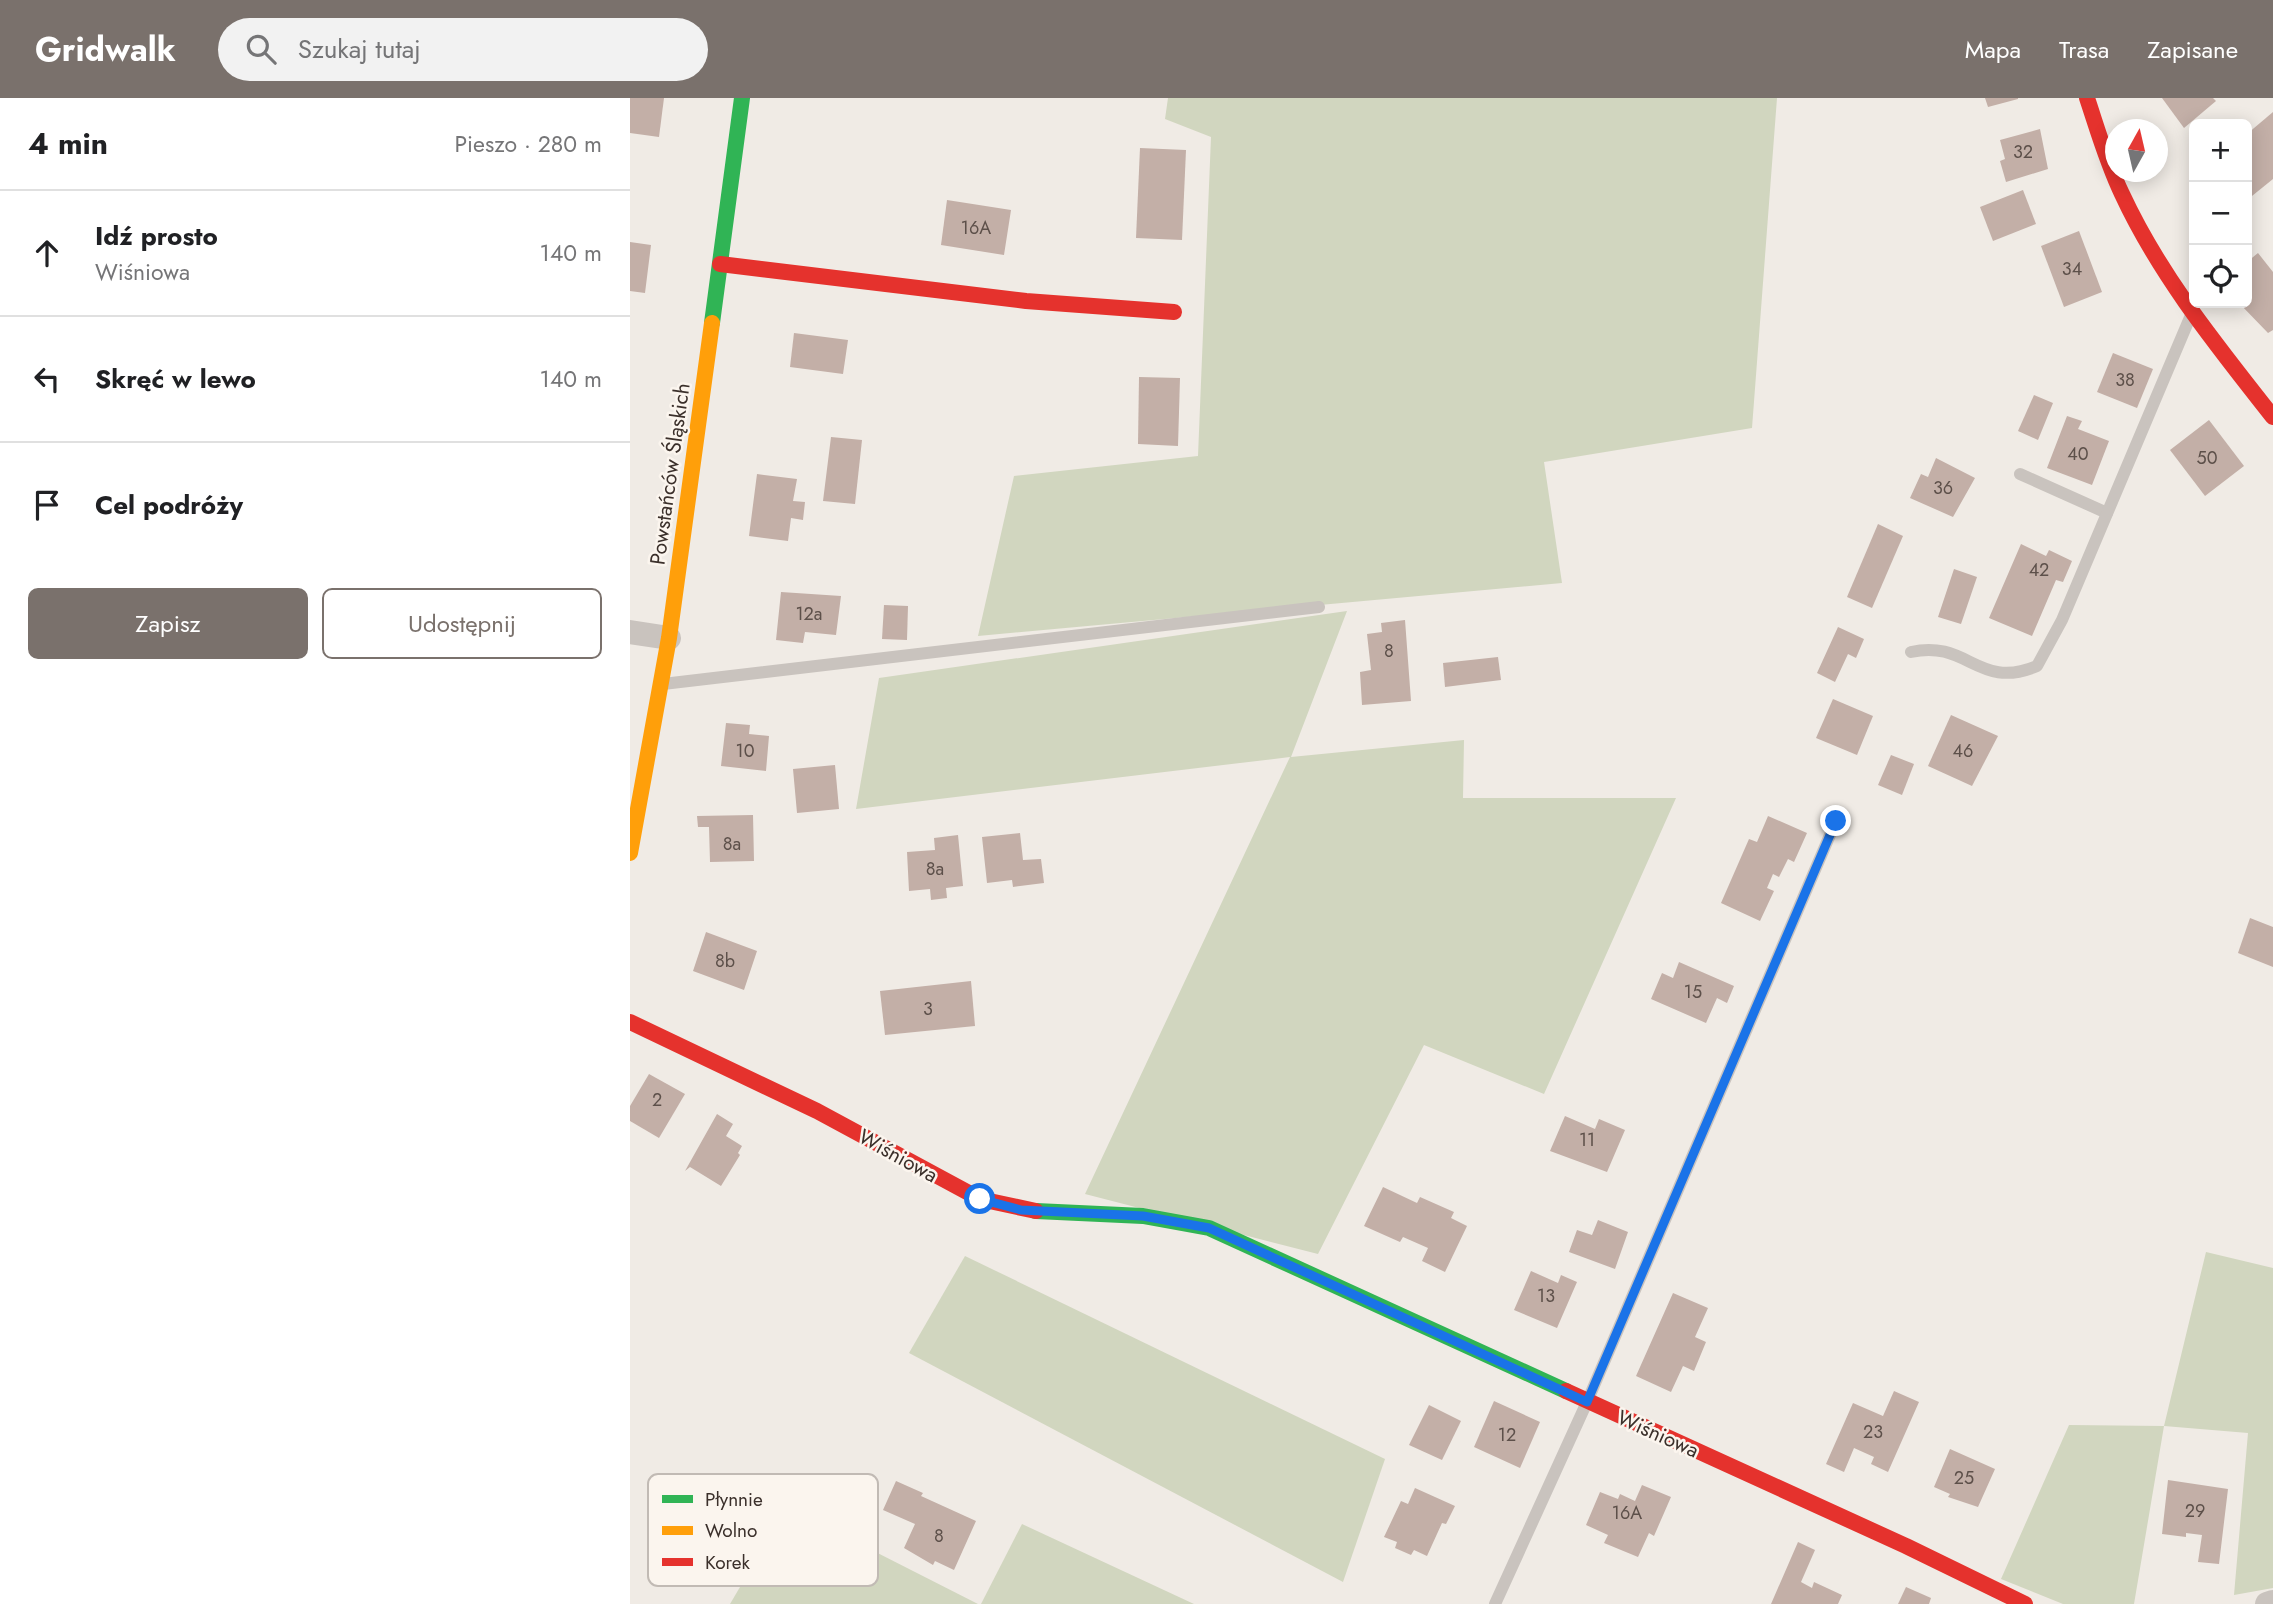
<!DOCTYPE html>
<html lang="pl">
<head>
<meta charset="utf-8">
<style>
  :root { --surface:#fff; --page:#f2f2f2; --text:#202124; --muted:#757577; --line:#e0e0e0; --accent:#7a716c }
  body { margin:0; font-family:Jost,sans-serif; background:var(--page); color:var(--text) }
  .controls { position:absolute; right:21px; top:21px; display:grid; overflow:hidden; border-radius:10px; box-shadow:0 4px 18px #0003 }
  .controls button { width:63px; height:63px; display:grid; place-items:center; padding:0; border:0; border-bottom:2px solid var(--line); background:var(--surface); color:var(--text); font:35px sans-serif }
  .compass { position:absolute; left:1475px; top:21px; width:63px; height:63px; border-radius:50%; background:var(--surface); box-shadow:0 4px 18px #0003; rotate:8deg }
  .stop { position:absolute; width:21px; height:21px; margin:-16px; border:5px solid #1a73e8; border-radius:50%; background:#fff }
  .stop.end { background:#1a73e8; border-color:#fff; box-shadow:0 2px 7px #0008 }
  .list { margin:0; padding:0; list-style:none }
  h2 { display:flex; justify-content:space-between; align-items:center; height:91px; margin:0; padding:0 28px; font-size:30px }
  h2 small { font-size:23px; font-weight:400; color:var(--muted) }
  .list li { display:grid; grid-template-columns:46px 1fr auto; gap:21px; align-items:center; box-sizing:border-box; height:126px; padding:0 28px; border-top:2px solid var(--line) }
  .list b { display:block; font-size:26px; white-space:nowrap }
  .list p { margin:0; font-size:23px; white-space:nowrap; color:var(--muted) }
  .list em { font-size:23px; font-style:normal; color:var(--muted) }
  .actions { display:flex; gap:14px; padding:21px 28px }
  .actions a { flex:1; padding:16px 0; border:2px solid var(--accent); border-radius:10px; text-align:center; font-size:24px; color:var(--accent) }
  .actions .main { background:var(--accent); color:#fff }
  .icon { flex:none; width:38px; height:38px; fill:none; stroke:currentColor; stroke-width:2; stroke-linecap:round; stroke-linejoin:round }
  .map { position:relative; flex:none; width:1643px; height:1506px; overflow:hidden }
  header { display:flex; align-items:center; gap:42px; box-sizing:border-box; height:98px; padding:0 35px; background:var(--accent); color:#fff }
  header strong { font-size:33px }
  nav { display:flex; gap:38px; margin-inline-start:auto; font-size:24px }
  .search { width:490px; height:63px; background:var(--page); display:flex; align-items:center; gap:18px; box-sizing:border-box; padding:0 24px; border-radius:38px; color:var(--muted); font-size:26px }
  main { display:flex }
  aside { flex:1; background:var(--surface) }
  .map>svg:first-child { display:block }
  .grass { fill:#d1d6bf }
  .building { fill:#c3afa7 }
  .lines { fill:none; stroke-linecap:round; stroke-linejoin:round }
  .lane { stroke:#c9c3be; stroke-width:12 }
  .street { stroke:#c9c3be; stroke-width:24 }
  .fast { stroke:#30b455; stroke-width:16 }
  .slow { stroke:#ff9f0a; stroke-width:16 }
  .jam { stroke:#e5322d; stroke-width:16 }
  .route { stroke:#1a73e8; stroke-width:9 }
  .labels { text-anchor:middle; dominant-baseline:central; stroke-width:5; stroke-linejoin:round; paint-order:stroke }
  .number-label { font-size:18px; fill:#5d504a }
  .street-label { font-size:21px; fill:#3b302b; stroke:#fbf5ee }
  .key { fill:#fbf5ee; stroke:#c1bab4; stroke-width:2 }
  .key-label { font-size:19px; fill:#3b302b }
</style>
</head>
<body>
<header>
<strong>Gridwalk</strong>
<div class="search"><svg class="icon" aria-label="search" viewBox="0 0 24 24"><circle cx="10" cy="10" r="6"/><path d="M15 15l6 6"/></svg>Szukaj tutaj</div>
<nav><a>Mapa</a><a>Trasa</a><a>Zapisane</a></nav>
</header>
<main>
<aside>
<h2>4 min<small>Pieszo · 280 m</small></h2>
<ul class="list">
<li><svg class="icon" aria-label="ahead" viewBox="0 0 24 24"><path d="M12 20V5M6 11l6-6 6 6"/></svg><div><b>Idź prosto</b><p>Wiśniowa</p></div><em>140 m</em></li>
<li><svg class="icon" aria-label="left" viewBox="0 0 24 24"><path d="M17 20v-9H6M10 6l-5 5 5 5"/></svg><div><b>Skręć w lewo</b></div><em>140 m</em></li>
<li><svg class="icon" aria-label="arrive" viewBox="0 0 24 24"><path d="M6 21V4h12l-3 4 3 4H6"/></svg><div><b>Cel podróży</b></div></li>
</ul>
<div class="actions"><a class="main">Zapisz</a><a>Udostępnij</a></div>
</aside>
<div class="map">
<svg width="1643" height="1506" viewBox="0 0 1643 1506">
  <rect width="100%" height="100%" fill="#f0ebe5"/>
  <g class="grass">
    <polygon points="538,0 1147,0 1122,330 914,364 932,485 348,538 384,378 568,358 581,39 535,21"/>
    <polygon points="717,513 661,659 834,642 833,700 1046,700 914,996 794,947 688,1156 455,1096 660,659 226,711 249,580"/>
    <polygon points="1576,1154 1643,1170 1643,1490 1604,1497 1618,1335 1534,1328 1504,1506 1433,1506 1371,1481 1439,1327 1534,1328"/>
    <polygon points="335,1158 755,1361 713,1484 279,1255"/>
    <polygon points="157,1409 348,1506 100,1506"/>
    <polygon points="392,1426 564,1506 351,1506"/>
  </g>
  <g class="building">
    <polygon points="0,0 34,0 29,39 0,35"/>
    <polygon points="1355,0 1388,0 1388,1 1358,9"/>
    <polygon points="1532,0 1583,0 1586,3 1554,30"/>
    <polygon points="1643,14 1643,81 1617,102 1617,36"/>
    <polygon points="1410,31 1418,71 1376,84 1370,63 1375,61 1370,42"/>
    <polygon points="510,50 556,52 552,142 506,140"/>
    <polygon points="1393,92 1406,126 1363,143 1350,109"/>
    <polygon points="317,102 381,112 374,157 311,147"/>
    <polygon points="1449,133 1472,194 1434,209 1411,148"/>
    <polygon points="0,144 21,147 15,195 0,193"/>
    <polygon points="1628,155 1643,174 1643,232 1638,235 1609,205 1617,205 1617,164"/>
    <polygon points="164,235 218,242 213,276 160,269"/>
    <polygon points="1483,255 1523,271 1507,310 1467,294"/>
    <polygon points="509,279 550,280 548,348 508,346"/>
    <polygon points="1404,297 1423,305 1408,342 1388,333"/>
    <polygon points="1437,318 1452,323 1448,331 1479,343 1462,387 1417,370"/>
    <polygon points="1579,322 1614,368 1575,398 1540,352"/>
    <polygon points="201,339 232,342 225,406 193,403"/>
    <polygon points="1306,360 1345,380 1323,419 1280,400 1291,376 1298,379"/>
    <polygon points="127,376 167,381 163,403 175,404 173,422 161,420 158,443 119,438"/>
    <polygon points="1248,426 1273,438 1242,510 1217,499"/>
    <polygon points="1391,446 1416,458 1419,452 1442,463 1433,484 1426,482 1402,538 1359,520"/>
    <polygon points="1324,471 1347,479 1331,526 1308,519"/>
    <polygon points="151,494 211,498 206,537 175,534 173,545 146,542"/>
    <polygon points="254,507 278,508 277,542 252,541"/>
    <polygon points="775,522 781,603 732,607 730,574 741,572 737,536 752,534 751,525"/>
    <polygon points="1208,529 1234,541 1226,560 1218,556 1205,584 1187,575"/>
    <polygon points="868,559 871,582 815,589 813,565"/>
    <polygon points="1203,601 1243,618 1227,657 1186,640"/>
    <polygon points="1321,617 1368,638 1342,688 1298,668"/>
    <polygon points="96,625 120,627 119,636 139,638 136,673 91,668"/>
    <polygon points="1261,657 1284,666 1272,697 1248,687"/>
    <polygon points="205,667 209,711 167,715 163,671"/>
    <polygon points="123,717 124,763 80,764 79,729 68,729 67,718"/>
    <polygon points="1138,718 1177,735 1164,764 1158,761 1149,779 1143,776 1137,790 1144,793 1130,823 1091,805 1119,741 1127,744"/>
    <polygon points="390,735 393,762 411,761 414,785 383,789 382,782 357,785 352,739"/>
    <polygon points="328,737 333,788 316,790 317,800 301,802 300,791 279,793 277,754 305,752 304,740"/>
    <polygon points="1620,820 1643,829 1643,869 1608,855"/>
    <polygon points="76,834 127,853 114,892 63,873"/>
    <polygon points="1049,864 1104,888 1097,905 1087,900 1076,925 1021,901 1032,875 1043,880"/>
    <polygon points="341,883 345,928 255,937 250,893"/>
    <polygon points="19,976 55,996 29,1040 0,1023 0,1008"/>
    <polygon points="87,1016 103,1026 96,1038 112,1048 108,1055 110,1057 91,1088 60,1069 55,1073"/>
    <polygon points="935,1018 965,1031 969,1021 995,1032 977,1074 920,1053"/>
    <polygon points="753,1089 787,1105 790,1099 824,1114 821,1120 837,1128 815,1174 792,1163 798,1150 773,1139 770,1144 734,1128"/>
    <polygon points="968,1122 998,1134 985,1171 939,1154 947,1132 962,1137"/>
    <polygon points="901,1173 928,1185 931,1177 947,1184 927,1230 884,1212"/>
    <polygon points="1043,1195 1078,1210 1065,1239 1076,1244 1064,1273 1053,1268 1041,1294 1006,1278"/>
    <polygon points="1264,1293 1289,1304 1258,1374 1241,1366 1244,1359 1224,1350 1214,1374 1196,1366 1223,1305 1253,1318"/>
    <polygon points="864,1303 910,1324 890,1370 844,1349"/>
    <polygon points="799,1307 831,1323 812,1362 779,1347"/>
    <polygon points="1320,1351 1365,1371 1348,1409 1318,1399 1320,1396 1304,1389"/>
    <polygon points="1538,1382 1598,1391 1589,1466 1568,1464 1572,1437 1556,1435 1556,1439 1532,1436"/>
    <polygon points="266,1383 293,1395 291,1398 346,1423 324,1472 305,1463 303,1467 274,1450 285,1426 253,1412"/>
    <polygon points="1012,1387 1041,1399 1024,1438 1019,1435 1008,1459 974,1445 978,1437 956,1427 970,1394 988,1401 990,1396 1005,1403"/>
    <polygon points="785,1390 825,1408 816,1426 812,1425 797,1458 784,1452 781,1457 765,1450 767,1444 754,1439 771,1403 778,1406"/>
    <polygon points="1168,1444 1185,1452 1171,1484 1182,1490 1184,1484 1212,1497 1208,1506 1141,1506"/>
    <polygon points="1276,1489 1301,1500 1299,1506 1268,1506"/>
  </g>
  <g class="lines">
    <g class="lane">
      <polyline points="1390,376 1477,415"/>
      <path d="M 1281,554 C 1338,541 1348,593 1407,568 L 1432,522 L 1561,217"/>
      <polyline points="33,586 689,509"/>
      <polyline points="865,1506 957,1304 1206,723"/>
    </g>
    <g class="street">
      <polyline points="0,534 39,540"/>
      <polyline points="1637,1506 1643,1504"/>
    </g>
    <g class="fast">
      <polyline points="82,225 112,0"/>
      <polyline points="406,1113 513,1118 579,1130 936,1293"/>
    </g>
    <polyline class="slow" points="0,755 39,540 82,225"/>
    <g class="jam">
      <path d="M 1457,0 C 1468,33 1477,65 1492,96 C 1530,178 1588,249 1643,319"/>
      <polyline points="90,166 396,203 544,214"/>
      <polyline points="0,924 187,1013 350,1101 406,1113"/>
      <polyline points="936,1293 1276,1448 1395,1506"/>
    </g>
  </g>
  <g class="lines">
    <polyline class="route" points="350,1101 391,1112 513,1118 579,1130 957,1304 1206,723"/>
  </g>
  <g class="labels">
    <g class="number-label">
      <text x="1393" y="54">32</text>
      <text x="346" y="130">16A</text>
      <text x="1442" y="171">34</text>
      <text x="1495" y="282">38</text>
      <text x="1448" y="356">40</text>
      <text x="1577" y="360">50</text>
      <text x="1313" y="390">36</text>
      <text x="1409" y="472">42</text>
      <text x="179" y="516">12a</text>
      <text x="759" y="553">8</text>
      <text x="115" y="653">10</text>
      <text x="1333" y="653">46</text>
      <text x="102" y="746">8a</text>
      <text x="305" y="771">8a</text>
      <text x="95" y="863">8b</text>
      <text x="1063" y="894">15</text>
      <text x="298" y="911">3</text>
      <text x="27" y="1002">2</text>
      <text x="957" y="1042">11</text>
      <text x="916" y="1198">13</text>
      <text x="1243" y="1334">23</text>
      <text x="877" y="1337">12</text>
      <text x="1334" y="1380">25</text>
      <text x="1565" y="1413">29</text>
      <text x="997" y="1415">16A</text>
      <text x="309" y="1438">8</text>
    </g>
    <g class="street-label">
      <text transform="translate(40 376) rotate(-82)">Powstańców Śląskich</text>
      <text transform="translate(268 1058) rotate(29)">Wiśniowa</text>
      <text transform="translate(1028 1336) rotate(24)">Wiśniowa</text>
    </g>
  </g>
  <rect x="18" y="1376" width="230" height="112" rx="10" class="key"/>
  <rect x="32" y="1397" width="31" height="8" fill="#30b455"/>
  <rect x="32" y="1428" width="31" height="9" fill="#ff9f0a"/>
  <rect x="32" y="1460" width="31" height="8" fill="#e5322d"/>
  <g class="key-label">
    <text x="75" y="1408">Płynnie</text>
    <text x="75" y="1439">Wolno</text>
    <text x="75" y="1471">Korek</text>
  </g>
</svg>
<div class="controls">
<button>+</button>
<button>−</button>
<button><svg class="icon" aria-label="locate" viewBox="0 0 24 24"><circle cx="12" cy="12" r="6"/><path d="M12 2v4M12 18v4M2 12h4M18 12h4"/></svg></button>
</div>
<svg class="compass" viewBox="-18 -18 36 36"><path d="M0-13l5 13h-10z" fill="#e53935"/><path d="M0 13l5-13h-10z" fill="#757577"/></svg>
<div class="stop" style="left:350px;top:1101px"></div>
<div class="stop end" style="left:1206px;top:723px"></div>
</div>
</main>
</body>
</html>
